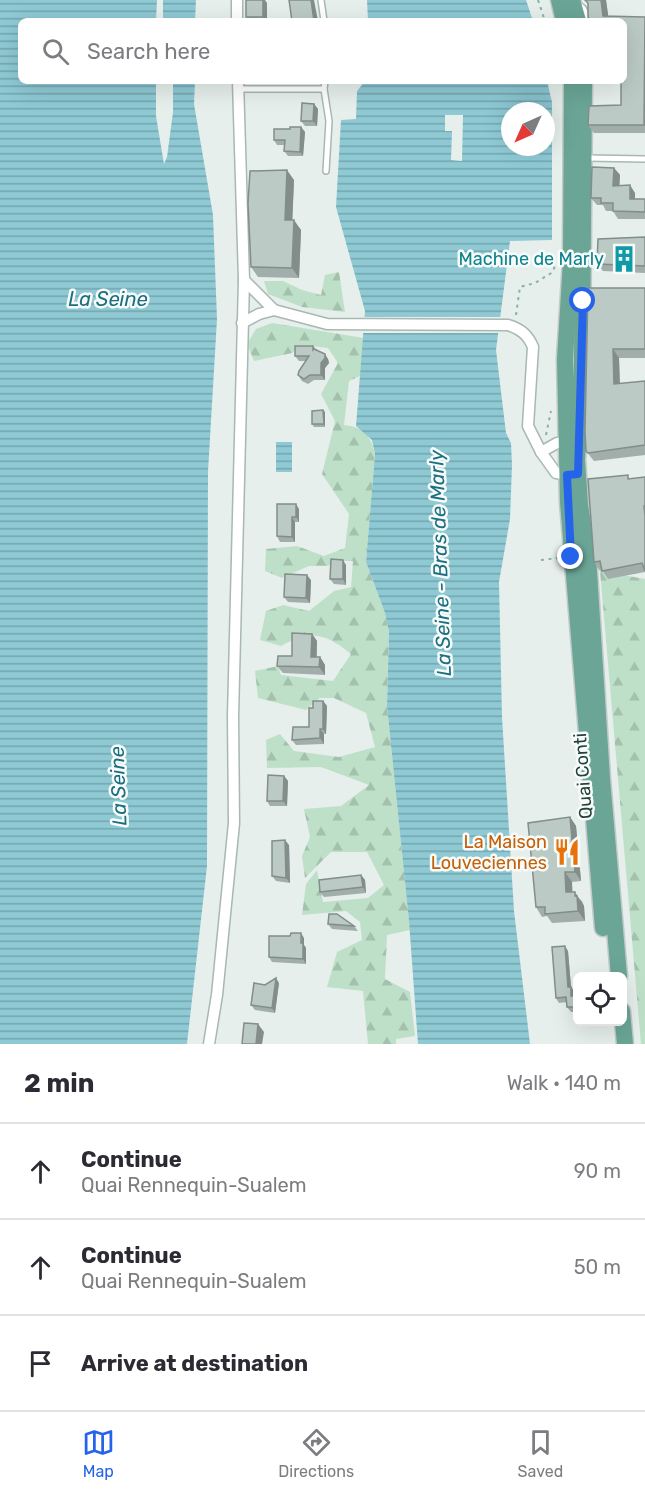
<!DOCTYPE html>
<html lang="en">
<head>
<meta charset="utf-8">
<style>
  :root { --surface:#fff; --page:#f7f7f7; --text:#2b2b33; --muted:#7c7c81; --line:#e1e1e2; --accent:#2563eb }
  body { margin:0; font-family:Rubik,sans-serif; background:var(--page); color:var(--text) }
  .controls { position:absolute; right:18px; bottom:18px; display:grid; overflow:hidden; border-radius:9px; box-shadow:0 6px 24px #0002 }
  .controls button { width:54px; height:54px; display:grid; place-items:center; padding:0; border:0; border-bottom:2px solid var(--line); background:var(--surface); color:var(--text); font:30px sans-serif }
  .compass { position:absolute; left:501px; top:102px; width:54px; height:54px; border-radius:50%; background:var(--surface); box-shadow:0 6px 24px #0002; rotate:225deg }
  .stop { position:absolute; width:18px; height:18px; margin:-14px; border:4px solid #2563eb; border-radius:50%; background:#fff }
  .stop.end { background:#2563eb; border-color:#fff; box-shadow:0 2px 6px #0008 }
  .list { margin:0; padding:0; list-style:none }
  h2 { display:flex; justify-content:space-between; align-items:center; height:78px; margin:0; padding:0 24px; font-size:26px }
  h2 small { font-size:20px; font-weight:400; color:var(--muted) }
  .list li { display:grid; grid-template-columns:39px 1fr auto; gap:18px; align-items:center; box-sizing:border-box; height:96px; padding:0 24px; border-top:2px solid var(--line) }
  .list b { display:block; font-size:22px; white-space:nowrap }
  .list p { margin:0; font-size:20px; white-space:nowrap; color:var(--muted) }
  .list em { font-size:20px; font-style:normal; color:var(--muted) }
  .icon { flex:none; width:33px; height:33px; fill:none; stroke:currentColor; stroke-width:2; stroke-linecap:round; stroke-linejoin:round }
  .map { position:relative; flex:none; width:645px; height:1044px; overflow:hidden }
  .search { position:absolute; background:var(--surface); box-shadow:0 6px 24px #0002; left:18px; right:18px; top:18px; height:66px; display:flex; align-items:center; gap:15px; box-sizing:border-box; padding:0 21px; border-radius:9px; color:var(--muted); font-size:22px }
  .sheet { height:366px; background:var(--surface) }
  nav { display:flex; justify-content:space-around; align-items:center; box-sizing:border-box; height:84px; border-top:2px solid var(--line); background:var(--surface); font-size:16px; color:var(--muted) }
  nav a { display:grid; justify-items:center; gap:3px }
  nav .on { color:var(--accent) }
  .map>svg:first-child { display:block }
  .forest { fill:url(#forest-firs) }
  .water { fill:url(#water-rules); fill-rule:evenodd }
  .pier { fill:#e6efeb }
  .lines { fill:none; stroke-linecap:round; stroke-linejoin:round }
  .service-casing { stroke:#a8b8b2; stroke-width:8 }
  .minor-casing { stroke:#a8b8b2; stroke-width:13 }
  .primary-casing { stroke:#c2cac8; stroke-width:19 }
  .path { stroke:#86b3a5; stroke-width:2; stroke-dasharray:3 4.5; stroke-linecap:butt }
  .service { stroke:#fff; stroke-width:5 }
  .minor { stroke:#fff; stroke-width:10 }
  .primary { stroke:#6aa596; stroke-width:16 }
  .wall { fill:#a1aea9 }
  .shaded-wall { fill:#838d89 }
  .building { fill:#bbcac4; stroke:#838d89; stroke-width:1.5 }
  .route { stroke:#2563eb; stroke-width:8 }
  .labels { text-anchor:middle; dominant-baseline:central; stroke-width:5; stroke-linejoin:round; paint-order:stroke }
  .culture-label { font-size:18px; fill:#0d838f; stroke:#f7fbf9; text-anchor:end }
  .street-label { font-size:18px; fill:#24423a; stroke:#f7fbf9 }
  .food-label { font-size:18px; fill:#c56008; stroke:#f7fbf9; text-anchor:end }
  .water-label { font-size:20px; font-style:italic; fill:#1c6f80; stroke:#f7fbf9 }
</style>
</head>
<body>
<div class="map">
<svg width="645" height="1044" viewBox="0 0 645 1044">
  <defs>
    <pattern id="forest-firs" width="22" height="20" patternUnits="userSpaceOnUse" patternTransform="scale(1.5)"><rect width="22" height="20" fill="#bfe0c8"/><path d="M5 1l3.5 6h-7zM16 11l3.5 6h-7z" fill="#a4c1ad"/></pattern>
    <pattern id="water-rules" width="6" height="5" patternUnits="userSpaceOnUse" patternTransform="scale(1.5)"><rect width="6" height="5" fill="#8ec9d4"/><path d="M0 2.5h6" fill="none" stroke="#74a5ad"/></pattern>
  </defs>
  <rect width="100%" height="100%" fill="#e6efeb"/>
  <g class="forest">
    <polygon points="339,272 345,312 302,307 268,294 264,281 283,281 302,290 321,295 325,275"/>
    <path d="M 272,323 L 364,338 L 360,376 L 349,381 L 344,425 C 363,427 371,435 375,454 L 366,562 L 385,613 L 389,632 L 387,706 L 410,930 L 387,935 L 385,979 L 410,992 L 415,1036 L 396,1039 L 396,1044 L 368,1044 L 363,991 L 327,987 L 337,952 L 362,940 L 360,922 L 346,911 L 302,915 L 306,884 L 317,870 L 323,902 L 368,898 L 384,885 L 367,852 L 331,852 L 305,878 L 302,856 L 310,837 L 304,809 L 341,806 L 369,785 L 321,767 L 267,768 L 266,740 L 280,734 L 294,751 L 339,757 L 375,747 L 366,713 L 334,698 L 320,698 L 306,710 L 258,698 L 255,671 L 278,666 L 281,675 L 333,681 L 351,654 C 325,633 311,630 281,646 L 260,640 L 266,611 L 283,605 L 309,611 L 334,591 L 351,587 L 353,561 L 335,561 L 328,566 L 309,566 L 282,578 L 265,571 L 266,549 L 297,546 L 324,556 L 345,548 L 349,514 L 322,474 L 335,421 L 321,394 L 338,363 L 328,348 L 303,345 L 292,353 L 254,361 L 247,344 L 256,329 Z"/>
    <polygon points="600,571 645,579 645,1044 641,1044"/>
  </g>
  <g class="water">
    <polygon points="0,0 157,0 156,21 21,21 21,81 156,81 156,116 164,164 167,157 173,112 173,82 163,81 195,81 194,104 213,215 217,319 208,472 207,866 187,1044 0,1044"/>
    <polygon points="163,0 196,0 195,21 163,21"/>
    <polygon points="367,0 526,0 533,21 368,21"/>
    <path d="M 365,81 L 547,81 L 552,102 L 552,240 L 510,241 L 496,350 L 506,433 L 511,443 L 512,465 L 510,519 L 499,582 L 502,717 L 514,911 L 530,1044 L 418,1044 L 409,921 L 387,706 L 389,632 L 385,613 L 366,562 L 375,454 L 372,440 L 356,426 L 365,311 L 336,207 L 341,120 L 356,119 L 357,91 ZM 510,111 L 546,111 L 546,147 L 510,147 ZM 445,115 L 463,115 L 462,161 L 451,160 L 452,131 L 445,131 Z"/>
    <rect x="276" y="442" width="16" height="30"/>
  </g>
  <polygon class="pier" points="362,317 503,317 501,333 361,333"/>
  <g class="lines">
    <defs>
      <g id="service">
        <polyline points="321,0 324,21"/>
        <polyline points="578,5 583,8 590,21"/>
        <polyline points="325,81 324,89 329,121 326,171"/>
        <polyline points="238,89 324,89"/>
        <polyline points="587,158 645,159"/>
      </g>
      <g id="minor">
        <polyline points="237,0 237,21"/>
        <polyline points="244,280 274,310"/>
        <path d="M 242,323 L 259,314 L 274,310 L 327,324 L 508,325 C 521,329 528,335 533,347 L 528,426 L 541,452 L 556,473 L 572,475"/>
        <polyline points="541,452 557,443 571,442"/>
        <polyline points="209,1044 217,995 234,823 233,716 244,280 238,81"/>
      </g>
      <g id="primary">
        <polyline points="559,0 564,21"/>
        <polyline points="572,0 578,21"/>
        <polyline points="572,81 571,261 565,359 568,502 603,928"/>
        <polyline points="584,81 582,362 577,460 580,505 588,556 602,779 619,976"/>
        <polyline points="622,1011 625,1044"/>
      </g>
    </defs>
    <use href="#service" class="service-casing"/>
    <use href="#minor" class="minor-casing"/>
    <use href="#primary" class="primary-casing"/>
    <g class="path">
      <polyline points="538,0 545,21"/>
      <polyline points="516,315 520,287 535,283 553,272 555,265"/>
      <polyline points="546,435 551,411"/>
      <polyline points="541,560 558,558"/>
    </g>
    <use href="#service" class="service"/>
    <use href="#minor" class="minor"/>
    <use href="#primary" class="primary"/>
  </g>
  <g class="wall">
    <polygon points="585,0 606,0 608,16 645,18 645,133 594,133 588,125 621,105 624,21 590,21 588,3"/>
    <polygon points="267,3 267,21 249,21 246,17"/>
    <polygon points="314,104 318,109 317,126 305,126 301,121"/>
    <polygon points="301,127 305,132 303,156 288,156 284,151 285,145 277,145 274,140 290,129"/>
    <polygon points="614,168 620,175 619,186 635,193 635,199 645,199 645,219 618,219 613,211 606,211 603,205 597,205 591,198"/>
    <polygon points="294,180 292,220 301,230 299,278 258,277 251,267"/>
    <polygon points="645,237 645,273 603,271 597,264"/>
    <polygon points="588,288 645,288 645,358 619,358 620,384 645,381 645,455 594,461 586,451"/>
    <polygon points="313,346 316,349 328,359 329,363 325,368 325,380 314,380 308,384 302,381 298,375 306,361 299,361 295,356"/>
    <polygon points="323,410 325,412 325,427 314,427 312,424"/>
    <polygon points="645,477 645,572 608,579 602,570 600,571 594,562 630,479"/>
    <polygon points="277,504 299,509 299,522 295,522 295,542 280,542 277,536"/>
    <polygon points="346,565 346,585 334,584 330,579"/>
    <polygon points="311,580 310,603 288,602 284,597"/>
    <polygon points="312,634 317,641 317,657 320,657 325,665 325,675 283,673 277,666 292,656"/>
    <polygon points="323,701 327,706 326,734 324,734 324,744 296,745 292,740 309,727 313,708"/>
    <polygon points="284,776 288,781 287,806 270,806 267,801"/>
    <polygon points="570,817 576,826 581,881 572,882 572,892 582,901 584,906 585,921 552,923 547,916 542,917 536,907"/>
    <polygon points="289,845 290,883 276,881 272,876"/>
    <polygon points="361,875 365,880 366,893 324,897 320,892"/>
    <polygon points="328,924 354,926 358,931 332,929"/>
    <polygon points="304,938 304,945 306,948 306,964 272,962 269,957"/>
    <polygon points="568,951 571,987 574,991 574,996 578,997 578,1012 571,1012 567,1007 567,1002 559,1003 556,998"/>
    <polygon points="279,983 275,1013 255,1010 251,1005 265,985"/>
  </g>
  <g class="shaded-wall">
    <polygon points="263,0 265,0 267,3 267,21 263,17"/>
    <polygon points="311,0 314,0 318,21 314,21"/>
    <polygon points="601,0 606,0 609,21 603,16"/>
    <polygon points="645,17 645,126 644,125"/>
    <polygon points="314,104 318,109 317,126 313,121"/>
    <polygon points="301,127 305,132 303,156 300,152"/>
    <polygon points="614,168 620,175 619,194 613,186"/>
    <polygon points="287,170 294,180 292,229 285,220"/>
    <polygon points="630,185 635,193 635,206 630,199"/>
    <polygon points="294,220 301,230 299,278 292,268"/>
    <polygon points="613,349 619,358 620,393 614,384"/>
    <polygon points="325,354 328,359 329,363 325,368 325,380 321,375 321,363"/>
    <polygon points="323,410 325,412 325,427 324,424"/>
    <polygon points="296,504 299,509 299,522 296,517"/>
    <polygon points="292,517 295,522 295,542 292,537"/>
    <polygon points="343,560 346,565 346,585 343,579"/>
    <polygon points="307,575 311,580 310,603 306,598"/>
    <polygon points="312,634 317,641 316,664 311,657"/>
    <polygon points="320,657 325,665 325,675 319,667"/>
    <polygon points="323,701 327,706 326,734 323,729"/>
    <polygon points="320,729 324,734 324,744 320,738"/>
    <polygon points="284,776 288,781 287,806 283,801"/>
    <polygon points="570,817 576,826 581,881 575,872"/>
    <polygon points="285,840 289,845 290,883 286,878"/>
    <polygon points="565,872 572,882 573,902 566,892"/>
    <polygon points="361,875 365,880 366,893 363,887"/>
    <polygon points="575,892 584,906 585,921 578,911"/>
    <polygon points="301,933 304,938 304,945 306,948 306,964 303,959"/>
    <polygon points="565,946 568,951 571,987 574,991 575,1001 571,996 568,987"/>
    <polygon points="276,978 279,983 275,1013 272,1008"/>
    <polygon points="258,1024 264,1032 262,1044 256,1044"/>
  </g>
  <g class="building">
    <rect x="246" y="0" width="17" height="17"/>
    <polygon points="289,0 311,0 314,21 292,21"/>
    <polygon points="585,0 601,0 603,16 645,17 644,125 588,125 589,106 621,105 621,81 624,81 624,21 590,21 588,17 588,3"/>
    <polygon points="302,103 314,104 313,121 301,121"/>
    <polygon points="290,127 301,127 300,152 284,151 285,140 274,140 274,129 290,129"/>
    <polygon points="592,167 614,168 613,186 630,185 630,199 645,199 645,212 613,211 613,203 601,203 601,198 591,198"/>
    <polygon points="287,170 285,220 294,220 292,268 251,267 248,203 250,171"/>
    <polygon points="645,237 645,266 597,264 598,239"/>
    <polygon points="588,288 645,288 645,349 613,349 614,384 645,381 645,445 588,453 586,451 585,431"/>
    <polygon points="295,346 313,346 313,350 314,349 325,354 325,358 321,363 321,375 310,375 304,379 298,375 299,371 309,356 295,356"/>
    <polygon points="323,410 324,424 312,424 312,411"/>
    <polygon points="628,475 628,479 645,477 645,506 644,506 645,516 645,571 642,563 602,571 600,561 594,562 588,479"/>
    <polygon points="277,504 296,504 296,517 292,517 292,537 277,536"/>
    <polygon points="331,559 343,560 343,579 330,579"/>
    <polygon points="285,574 307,575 306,598 284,597"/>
    <polygon points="292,633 312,634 311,657 320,657 319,667 277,666 278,656 292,656"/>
    <polygon points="313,701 323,701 323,729 320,729 320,738 292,740 293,727 309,727 309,708 313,708"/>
    <polygon points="268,775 284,776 283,801 267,801"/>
    <polygon points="570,817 575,872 565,872 566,892 575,892 575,896 577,896 578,911 545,914 545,907 536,907 528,823"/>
    <polygon points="285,840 286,878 272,876 272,841"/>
    <polygon points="361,875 363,887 320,892 319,880"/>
    <polygon points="329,914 337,914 354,926 328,924"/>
    <polygon points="291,933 301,933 301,943 303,943 303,959 269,957 269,936 290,936"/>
    <polygon points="565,946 568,987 571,987 571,996 577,996 578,1007 567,1007 566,997 556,998 552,947"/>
    <polygon points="276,978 272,1008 251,1005 254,983 265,985"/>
    <polygon points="244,1023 258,1024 256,1044 242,1044"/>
  </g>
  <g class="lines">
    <polyline class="route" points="571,557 567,475 578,474 583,301"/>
  </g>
  <defs>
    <symbol id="building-bare" viewBox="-9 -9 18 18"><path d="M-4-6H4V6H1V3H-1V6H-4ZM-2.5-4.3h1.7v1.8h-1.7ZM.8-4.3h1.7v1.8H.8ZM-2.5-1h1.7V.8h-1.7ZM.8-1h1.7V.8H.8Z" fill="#0f9aa8" stroke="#f7fbf9" stroke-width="2.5" paint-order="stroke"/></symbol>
    <symbol id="restaurant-bare" viewBox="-9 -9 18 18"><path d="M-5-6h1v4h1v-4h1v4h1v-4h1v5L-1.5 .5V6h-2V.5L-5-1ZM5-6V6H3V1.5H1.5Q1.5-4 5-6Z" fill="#e8710a" stroke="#f7fbf9" stroke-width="2.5" paint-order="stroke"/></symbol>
  </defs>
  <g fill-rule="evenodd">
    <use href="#building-bare" x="605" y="240" width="38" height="38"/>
    <use href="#restaurant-bare" x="548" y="833" width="38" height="38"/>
  </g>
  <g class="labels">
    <g class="culture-label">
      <text x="604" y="259">Machine de Marly</text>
    </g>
    <g class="street-label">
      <text transform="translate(583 776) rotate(-94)">Quai Conti</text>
    </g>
    <g class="food-label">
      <text x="547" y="842">La Maison<tspan x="547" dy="21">Louveciennes</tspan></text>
    </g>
    <g class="water-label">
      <text x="108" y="299">La Seine</text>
      <text transform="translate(440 563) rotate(-92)">La Seine - Bras de Marly</text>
      <text transform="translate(118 786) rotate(-92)">La Seine</text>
    </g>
  </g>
</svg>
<div class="controls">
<button><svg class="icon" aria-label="locate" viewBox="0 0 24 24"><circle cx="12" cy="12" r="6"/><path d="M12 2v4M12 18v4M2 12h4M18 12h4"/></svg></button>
</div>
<svg class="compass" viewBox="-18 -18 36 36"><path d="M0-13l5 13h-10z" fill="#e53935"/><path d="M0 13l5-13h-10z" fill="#7c7c81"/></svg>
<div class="stop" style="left:583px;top:301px"></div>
<div class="stop end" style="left:571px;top:557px"></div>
<div class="search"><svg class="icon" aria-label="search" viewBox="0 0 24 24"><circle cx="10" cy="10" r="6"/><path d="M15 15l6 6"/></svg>Search here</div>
</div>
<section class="sheet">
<h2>2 min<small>Walk · 140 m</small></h2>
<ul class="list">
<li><svg class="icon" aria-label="ahead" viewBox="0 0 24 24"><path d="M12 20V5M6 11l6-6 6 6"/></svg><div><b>Continue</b><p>Quai Rennequin-Sualem</p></div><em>90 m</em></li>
<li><svg class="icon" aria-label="ahead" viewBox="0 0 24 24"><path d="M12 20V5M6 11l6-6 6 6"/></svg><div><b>Continue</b><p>Quai Rennequin-Sualem</p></div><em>50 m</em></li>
<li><svg class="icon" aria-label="arrive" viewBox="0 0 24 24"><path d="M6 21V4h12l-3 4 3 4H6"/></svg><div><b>Arrive at destination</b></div></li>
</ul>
</section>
<nav>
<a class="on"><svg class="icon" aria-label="map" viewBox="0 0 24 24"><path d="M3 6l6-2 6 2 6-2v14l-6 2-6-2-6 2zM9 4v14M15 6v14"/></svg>Map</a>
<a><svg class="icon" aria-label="directions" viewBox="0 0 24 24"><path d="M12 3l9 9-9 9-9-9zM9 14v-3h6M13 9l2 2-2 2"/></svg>Directions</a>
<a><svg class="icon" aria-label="saved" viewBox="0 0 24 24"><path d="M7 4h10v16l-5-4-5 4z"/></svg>Saved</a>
</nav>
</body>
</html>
